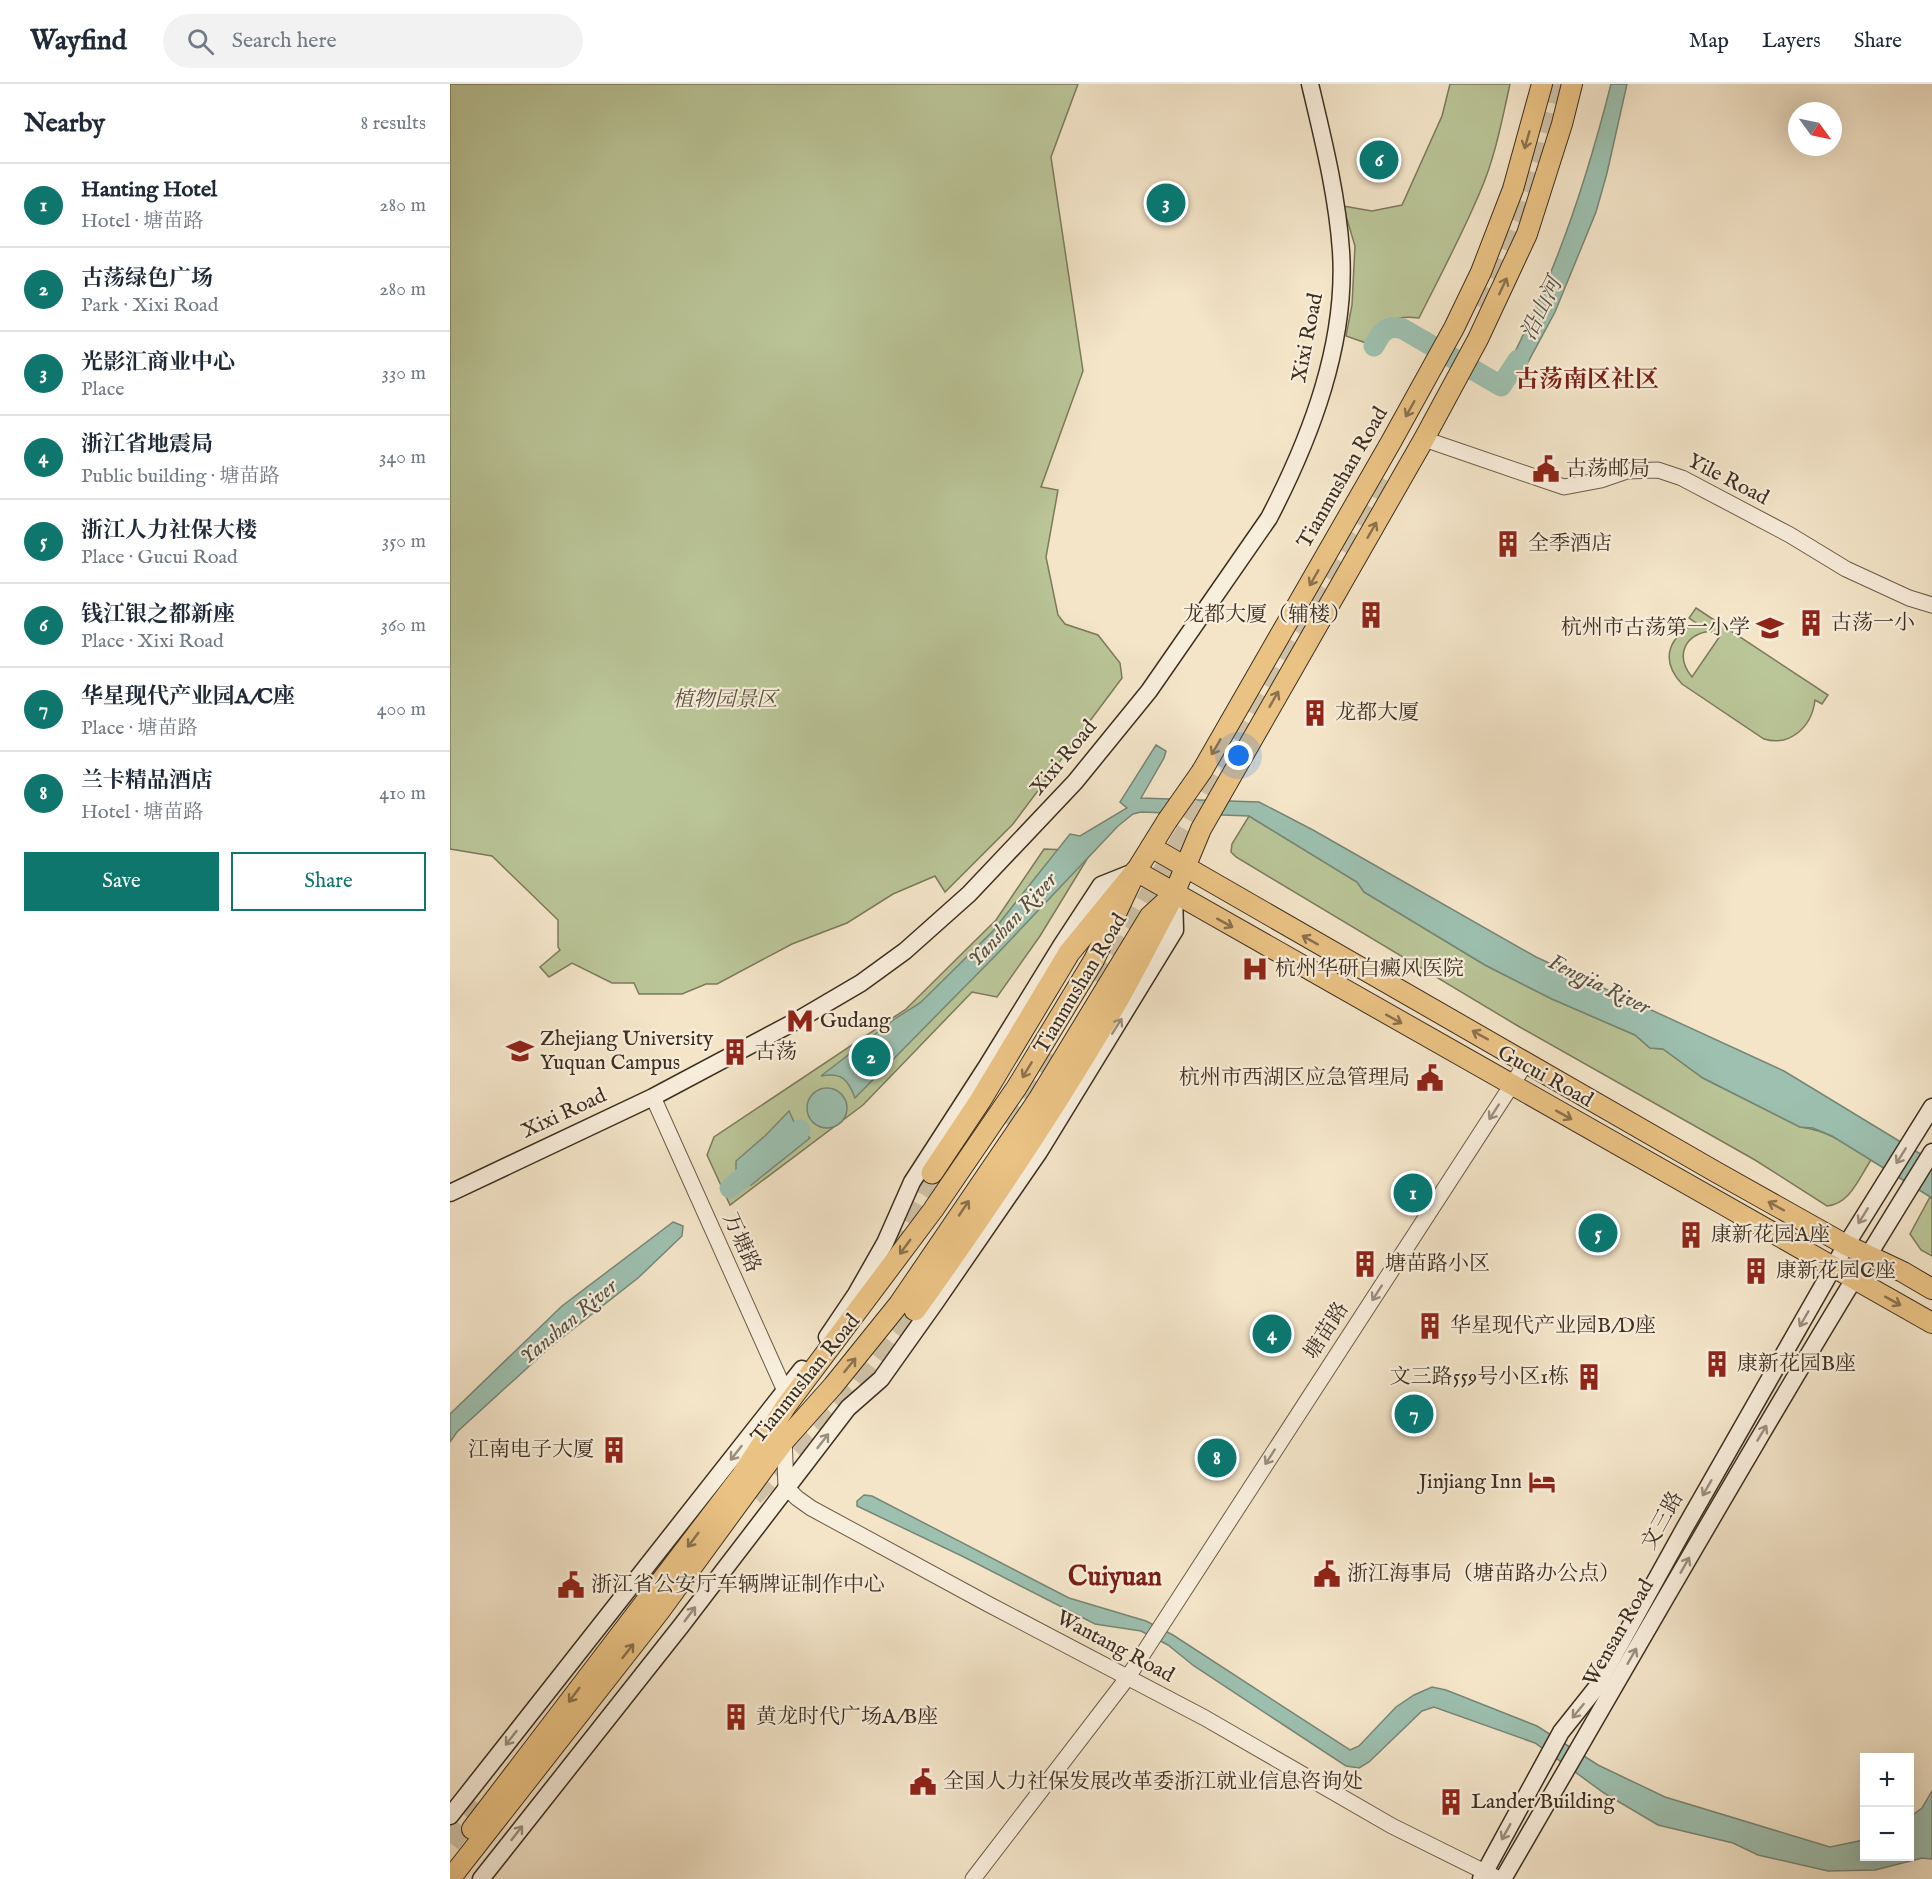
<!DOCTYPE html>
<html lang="en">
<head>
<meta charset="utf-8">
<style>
  :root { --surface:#fff; --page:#f2f2f3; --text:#1f2937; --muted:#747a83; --line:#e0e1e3; --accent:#0f766e }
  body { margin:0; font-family:"IM FELL English","Noto Serif SC",serif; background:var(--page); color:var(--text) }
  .controls { position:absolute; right:18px; bottom:18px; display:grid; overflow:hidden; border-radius:0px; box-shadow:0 6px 24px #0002 }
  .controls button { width:54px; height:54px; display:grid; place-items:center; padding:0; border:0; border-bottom:2px solid var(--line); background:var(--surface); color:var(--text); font:30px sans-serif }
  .compass { position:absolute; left:1338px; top:18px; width:54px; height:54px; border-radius:50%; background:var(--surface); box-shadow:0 6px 24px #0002; rotate:123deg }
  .you { position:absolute; left:789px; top:672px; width:21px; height:21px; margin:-15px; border:4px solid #fff; border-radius:50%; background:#1a73e8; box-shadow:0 0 0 9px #1a73e833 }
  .badge { display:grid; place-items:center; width:39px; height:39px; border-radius:50%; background:var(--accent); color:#fff; font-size:20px; font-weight:700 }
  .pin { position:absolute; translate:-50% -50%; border:3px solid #fff; box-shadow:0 2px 6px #0006 }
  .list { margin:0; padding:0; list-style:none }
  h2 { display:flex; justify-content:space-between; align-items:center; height:78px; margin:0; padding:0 24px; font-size:26px }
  h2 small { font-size:20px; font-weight:400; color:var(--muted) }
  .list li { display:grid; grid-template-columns:39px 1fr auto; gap:18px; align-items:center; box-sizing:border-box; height:84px; padding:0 24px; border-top:2px solid var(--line) }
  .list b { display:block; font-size:22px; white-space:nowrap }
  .list p { margin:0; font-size:20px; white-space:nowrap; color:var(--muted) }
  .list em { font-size:20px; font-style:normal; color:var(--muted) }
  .actions { display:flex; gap:12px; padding:18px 24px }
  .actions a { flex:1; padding:14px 0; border:2px solid var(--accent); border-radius:0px; text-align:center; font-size:21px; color:var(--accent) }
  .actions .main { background:var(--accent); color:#fff }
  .icon { flex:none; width:33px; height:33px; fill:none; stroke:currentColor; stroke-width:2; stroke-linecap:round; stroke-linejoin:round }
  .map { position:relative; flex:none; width:1482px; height:1795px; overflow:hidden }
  header { display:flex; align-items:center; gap:36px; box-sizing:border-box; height:84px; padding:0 30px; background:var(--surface); border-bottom:2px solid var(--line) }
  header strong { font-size:28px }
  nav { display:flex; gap:33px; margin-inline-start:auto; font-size:21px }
  .search { width:420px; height:54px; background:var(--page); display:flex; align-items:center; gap:15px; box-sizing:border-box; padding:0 21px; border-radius:33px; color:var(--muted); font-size:22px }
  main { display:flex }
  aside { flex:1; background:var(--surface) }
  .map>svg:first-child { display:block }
  .green { fill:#bac598; stroke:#7c7a5c; stroke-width:1.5; fill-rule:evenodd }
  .water { fill:#9dc0b0; stroke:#778676; stroke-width:1.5 }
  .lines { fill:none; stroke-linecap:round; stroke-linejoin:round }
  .river { stroke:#9dc0b0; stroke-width:21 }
  .trunk-tunnel { stroke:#cfc1a7; stroke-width:21; stroke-dasharray:21 10; stroke-linecap:butt }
  .tertiary-casing { stroke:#6b5c4a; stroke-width:17 }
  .secondary-casing { stroke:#3d2f20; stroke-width:19 }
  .primary-casing { stroke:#3d2f20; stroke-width:22 }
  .trunk-casing { stroke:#3d2f20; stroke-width:23 }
  .tertiary { stroke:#f8eedc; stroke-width:15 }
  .secondary { stroke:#f8eedc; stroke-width:16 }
  .primary { stroke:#eac284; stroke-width:20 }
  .trunk { stroke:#eac284; stroke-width:21 }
  .primary-bridge-casing { stroke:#3d2f20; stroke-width:22; stroke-linecap:butt }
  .primary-bridge { stroke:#eac284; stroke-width:20 }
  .oneway { stroke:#8b714d }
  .oneway2 { stroke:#9a8e7e }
  .labels { text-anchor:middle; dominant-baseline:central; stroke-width:4.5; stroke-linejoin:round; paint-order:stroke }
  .street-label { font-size:21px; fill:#3d2f20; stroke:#f8eedc }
  .poi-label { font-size:21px; fill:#3d2f20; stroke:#f8eedc; text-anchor:start }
  .park-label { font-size:21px; font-style:italic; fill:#5c543e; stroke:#f8eedc }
  .water-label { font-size:22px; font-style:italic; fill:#555344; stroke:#f8eedc }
  .quarter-label { font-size:24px; font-weight:bold; fill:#7a1f14; stroke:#f8eedc }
  .district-label { font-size:27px; font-weight:bold; fill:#7a1f14; stroke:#f8eedc }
</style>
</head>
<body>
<header>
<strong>Wayfind</strong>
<div class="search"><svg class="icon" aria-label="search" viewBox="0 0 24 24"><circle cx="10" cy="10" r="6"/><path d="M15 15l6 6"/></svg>Search here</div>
<nav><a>Map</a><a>Layers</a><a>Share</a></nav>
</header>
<main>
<aside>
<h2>Nearby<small>8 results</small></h2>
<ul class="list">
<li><span class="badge">1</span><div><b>Hanting Hotel</b><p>Hotel · 塘苗路</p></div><em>280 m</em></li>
<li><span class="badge">2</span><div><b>古荡绿色广场</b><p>Park · Xixi Road</p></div><em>280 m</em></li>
<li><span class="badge">3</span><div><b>光影汇商业中心</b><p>Place</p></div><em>330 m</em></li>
<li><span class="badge">4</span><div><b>浙江省地震局</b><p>Public building · 塘苗路</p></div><em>340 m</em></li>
<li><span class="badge">5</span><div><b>浙江人力社保大楼</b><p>Place · Gucui Road</p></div><em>350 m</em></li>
<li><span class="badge">6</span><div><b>钱江银之都新座</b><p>Place · Xixi Road</p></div><em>360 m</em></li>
<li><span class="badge">7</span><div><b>华星现代产业园A/C座</b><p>Place · 塘苗路</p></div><em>400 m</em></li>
<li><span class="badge">8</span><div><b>兰卡精品酒店</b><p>Hotel · 塘苗路</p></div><em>410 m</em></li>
</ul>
<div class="actions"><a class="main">Save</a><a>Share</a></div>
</aside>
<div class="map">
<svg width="1482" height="1795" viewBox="0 0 1482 1795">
  <rect width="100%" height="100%" fill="#f4e5c9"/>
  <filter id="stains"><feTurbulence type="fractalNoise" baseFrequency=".00333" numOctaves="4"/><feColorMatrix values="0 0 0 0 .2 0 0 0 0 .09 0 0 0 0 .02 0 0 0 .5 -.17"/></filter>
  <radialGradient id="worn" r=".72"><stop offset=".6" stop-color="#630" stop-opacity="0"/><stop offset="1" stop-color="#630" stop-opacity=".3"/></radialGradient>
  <g class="green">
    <polygon points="0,0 628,0 601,73 633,287 591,403 608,406 596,473 608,531 615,540 648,551 670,579 672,594 563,740 495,808 485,792 443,810 397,839 342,860 267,900 256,900 232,910 189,910 184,899 162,899 122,879 99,893 90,883 110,866 108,863 108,836 42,772 0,765"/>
    <path d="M 1000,0 L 1060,0 C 1052,36 1045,74 1030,108 C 1012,151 990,192 969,234 C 942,230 935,239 919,260 L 896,252 L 902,221 L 905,162 L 893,122 L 922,127 L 952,121 L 992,32 Z"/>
    <path d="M 1246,524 L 1378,611 L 1372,620 L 1365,616 C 1362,642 1341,663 1314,655 L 1232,600 C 1209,575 1219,553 1246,539 L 1239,534 ZM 1260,547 L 1270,552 L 1242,593 C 1225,572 1234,551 1260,547 Z"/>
    <path d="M 799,732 L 907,798 L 914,808 L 1035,881 L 1102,915 L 1185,951 L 1200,964 L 1213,965 L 1253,994 L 1350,1043 C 1377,1046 1399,1061 1421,1076 C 1409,1094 1400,1120 1377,1122 L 1305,1076 L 1068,942 L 786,773 L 781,768 L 782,760 Z"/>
    <polygon points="594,765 642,767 590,852 547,913 522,908 413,1021 280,1121 257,1071 264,1053 456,925 546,836"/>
    <polygon points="1480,1113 1482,1115 1482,1172 1471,1166 1460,1150"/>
  </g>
  <g class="water">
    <path d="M 1161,0 L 1177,0 L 1157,89 L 1146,128 L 1105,228 L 1077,280 L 1059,304 L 1048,295 C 1063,276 1072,253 1082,231 C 1117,157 1141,79 1161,0 Z"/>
    <path d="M 706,661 L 716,667 L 714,674 L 691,714 L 809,718 L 863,746 L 1086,873 L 1334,987 L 1482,1077 L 1482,1114 L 1382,1052 L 1363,1044 L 1350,1043 L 1253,994 L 1213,965 L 1200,964 L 1185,951 L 1102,915 L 1035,881 L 914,808 L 907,798 L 799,732 L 691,728 L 683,730 L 668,742 L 547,870 L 405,1014 C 398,995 391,988 371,992 L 446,934 L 470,919 L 543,847 L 620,750 L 630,752 L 677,724 L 670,718 Z"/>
    <circle cx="377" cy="1024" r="20"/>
    <polygon points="339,1027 346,1042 360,1054 301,1101 286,1099 286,1077 315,1052"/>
    <polygon points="223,1138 233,1142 232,1152 188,1194 99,1264 7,1348 0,1358 0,1330 112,1222"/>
    <polygon points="414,1411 422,1412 619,1514 696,1537 723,1551 900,1666 909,1662 946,1623 964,1611 982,1603 996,1606 1087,1642 1148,1681 1215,1713 1380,1763 1414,1756 1414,1772 1460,1772 1460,1733 1472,1724 1482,1707 1482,1775 1472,1774 1425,1786 1378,1787 1308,1771 1283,1759 1208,1741 1154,1709 1085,1659 984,1623 972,1627 919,1678 909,1684 896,1682 744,1582 718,1561 691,1547 645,1540 514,1473 407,1422 407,1417"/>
  </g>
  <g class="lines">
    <g class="river">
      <path d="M 924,262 C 931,248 937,240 953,245 L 1051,302 L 1068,276"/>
      <polyline points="280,1104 350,1046"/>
    </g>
    <g class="trunk-tunnel">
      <path d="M 1033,224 C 1063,152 1096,77 1110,0"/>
      <polyline points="649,899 941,393"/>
      <polyline points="560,1042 609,964"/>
      <polyline points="439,1163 482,1089"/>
      <polyline points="303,1412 406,1303 465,1226"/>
      <polyline points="0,1759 30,1721"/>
    </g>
    <defs>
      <g id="tertiary">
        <polyline points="974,355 1114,403 1151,396 1177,387 1208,386 1232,394 1340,451 1396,485 1459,514 1482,521"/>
        <polyline points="203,1013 335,1307 335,1317"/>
        <polyline points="334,1353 336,1403 347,1414 361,1424 538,1520 755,1634 942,1742 1049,1795"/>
        <polyline points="523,1795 678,1593 1076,979"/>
      </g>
      <g id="secondary">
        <path d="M 0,1109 L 203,1013 L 348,936 L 411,899 L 455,867 L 519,810 L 625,698 L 699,607 L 819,434 C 861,353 897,259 891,167 C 887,110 873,55 860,0"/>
        <polyline points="377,1253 406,1210 435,1159 462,1098 537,982 611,862 651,801 686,787"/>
        <polyline points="0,1732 352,1285"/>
        <polyline points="31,1795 231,1542 398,1324 431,1295 485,1219 589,1068 725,846 724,810"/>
        <polyline points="1031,1795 1111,1648 1146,1604 1234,1445 1396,1161 1482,1023"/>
        <path d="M 1053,1795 C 1194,1552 1333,1307 1482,1068"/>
      </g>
      <g id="primary">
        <polyline points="752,687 941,358 1004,244 1031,188 1063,105 1092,0"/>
        <polyline points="701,763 1266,1088 1396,1161 1453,1188 1482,1205"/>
        <polyline points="686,787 1482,1239"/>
        <polyline points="22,1745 292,1391 336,1322 483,1126 567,1003 644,876 686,787 717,737"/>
        <polyline points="0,1795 209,1528 334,1357 383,1302 449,1220 588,1016 700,832 724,810 751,745 974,355 1028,255 1077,150 1112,40 1122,0"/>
      </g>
      <g id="trunk">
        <polyline points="482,1089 530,1017 619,869 686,787"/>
        <path d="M 465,1226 C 538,1124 608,1020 670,912 C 689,878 706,844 724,810"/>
      </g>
    </defs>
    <use href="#tertiary" class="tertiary-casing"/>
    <use href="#secondary" class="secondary-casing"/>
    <use href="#primary" class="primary-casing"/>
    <use href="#trunk" class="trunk-casing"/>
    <use href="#tertiary" class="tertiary"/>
    <use href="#secondary" class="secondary"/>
    <use href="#primary" class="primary"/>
    <use href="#trunk" class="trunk"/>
    <defs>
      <polyline id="primary-bridge" points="717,737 752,687"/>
    </defs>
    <use href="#primary-bridge" class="primary-bridge-casing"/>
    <use href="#primary-bridge" class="primary-bridge"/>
  </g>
  <defs><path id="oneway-shaft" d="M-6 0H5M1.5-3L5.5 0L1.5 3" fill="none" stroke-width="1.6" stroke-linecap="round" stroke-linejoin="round" transform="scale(1.5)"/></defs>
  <g class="oneway">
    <use href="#oneway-shaft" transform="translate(1077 56) rotate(106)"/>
    <use href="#oneway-shaft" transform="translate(1053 202) rotate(-65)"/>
    <use href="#oneway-shaft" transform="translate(960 325) rotate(119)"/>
    <use href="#oneway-shaft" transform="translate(922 446) rotate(-60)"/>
    <use href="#oneway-shaft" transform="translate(864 494) rotate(120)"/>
    <use href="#oneway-shaft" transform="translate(824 615) rotate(-60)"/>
    <use href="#oneway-shaft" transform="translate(766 663) rotate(120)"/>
    <use href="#oneway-shaft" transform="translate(775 839) rotate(29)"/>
    <use href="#oneway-shaft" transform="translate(860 856) rotate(-151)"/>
    <use href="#oneway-shaft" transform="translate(944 935) rotate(29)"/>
    <use href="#oneway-shaft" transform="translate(1030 951) rotate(-151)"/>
    <use href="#oneway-shaft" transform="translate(577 986) rotate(121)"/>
    <use href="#oneway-shaft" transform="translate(1114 1031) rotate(29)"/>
    <use href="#oneway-shaft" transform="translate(1326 1122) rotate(-151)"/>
    <use href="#oneway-shaft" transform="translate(514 1124) rotate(-56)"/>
    <use href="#oneway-shaft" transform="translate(455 1163) rotate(126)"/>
    <use href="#oneway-shaft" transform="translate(1443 1217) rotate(29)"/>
    <use href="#oneway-shaft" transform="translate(400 1281) rotate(-51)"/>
    <use href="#oneway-shaft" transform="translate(243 1456) rotate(127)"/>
    <use href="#oneway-shaft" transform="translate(178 1567) rotate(-52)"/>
    <use href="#oneway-shaft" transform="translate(124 1611) rotate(127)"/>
  </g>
  <g class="oneway2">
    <use href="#oneway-shaft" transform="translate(667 942) rotate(-58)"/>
    <use href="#oneway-shaft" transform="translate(1044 1028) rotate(123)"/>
    <use href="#oneway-shaft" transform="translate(1451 1072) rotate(122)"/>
    <use href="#oneway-shaft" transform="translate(1413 1132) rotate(122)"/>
    <use href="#oneway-shaft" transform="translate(927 1209) rotate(123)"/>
    <use href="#oneway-shaft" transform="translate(1354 1235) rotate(120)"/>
    <use href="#oneway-shaft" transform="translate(1312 1349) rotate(-59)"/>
    <use href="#oneway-shaft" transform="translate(373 1357) rotate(-52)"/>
    <use href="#oneway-shaft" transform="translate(286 1369) rotate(128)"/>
    <use href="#oneway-shaft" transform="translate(820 1373) rotate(123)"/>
    <use href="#oneway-shaft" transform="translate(1257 1404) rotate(120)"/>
    <use href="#oneway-shaft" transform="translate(1235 1481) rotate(-60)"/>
    <use href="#oneway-shaft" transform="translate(240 1530) rotate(-53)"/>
    <use href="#oneway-shaft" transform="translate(1182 1572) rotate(-60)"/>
    <use href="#oneway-shaft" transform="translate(1128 1627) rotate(129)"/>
    <use href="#oneway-shaft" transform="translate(61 1654) rotate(128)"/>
    <use href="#oneway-shaft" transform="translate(1056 1748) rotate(119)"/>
    <use href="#oneway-shaft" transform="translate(67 1749) rotate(-52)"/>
  </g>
  <defs>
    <symbol id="civic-bare" viewBox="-9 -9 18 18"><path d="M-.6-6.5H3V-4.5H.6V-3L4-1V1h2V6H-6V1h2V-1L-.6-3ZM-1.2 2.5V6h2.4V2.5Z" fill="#8f2418" stroke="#f8eedc" stroke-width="2.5" paint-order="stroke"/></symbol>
    <symbol id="building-bare" viewBox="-9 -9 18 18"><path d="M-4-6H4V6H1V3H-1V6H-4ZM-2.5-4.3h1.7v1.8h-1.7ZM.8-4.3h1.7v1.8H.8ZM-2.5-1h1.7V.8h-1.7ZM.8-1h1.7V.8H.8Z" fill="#8f2418" stroke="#f8eedc" stroke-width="2.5" paint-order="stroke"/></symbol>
    <symbol id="school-bare" viewBox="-9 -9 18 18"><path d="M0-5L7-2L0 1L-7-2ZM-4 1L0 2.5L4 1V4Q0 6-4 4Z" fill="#8f2418" stroke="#f8eedc" stroke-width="2.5" paint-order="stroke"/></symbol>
    <symbol id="hospital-bare" viewBox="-9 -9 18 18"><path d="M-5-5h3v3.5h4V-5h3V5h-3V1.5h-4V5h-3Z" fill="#8f2418" stroke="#f8eedc" stroke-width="2.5" paint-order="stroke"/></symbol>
    <symbol id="metro-bare" viewBox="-9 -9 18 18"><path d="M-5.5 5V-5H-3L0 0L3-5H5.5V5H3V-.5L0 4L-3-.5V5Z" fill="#8f2418" stroke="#f8eedc" stroke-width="2.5" paint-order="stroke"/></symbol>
    <symbol id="university-bare" viewBox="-9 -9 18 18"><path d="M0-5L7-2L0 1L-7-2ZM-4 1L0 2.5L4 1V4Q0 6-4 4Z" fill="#8f2418" stroke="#f8eedc" stroke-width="2.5" paint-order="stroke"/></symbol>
    <symbol id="hotel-bare" viewBox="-9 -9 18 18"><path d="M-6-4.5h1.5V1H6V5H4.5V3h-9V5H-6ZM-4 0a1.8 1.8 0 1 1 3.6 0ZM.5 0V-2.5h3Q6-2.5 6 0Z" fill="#8f2418" stroke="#f8eedc" stroke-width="2.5" paint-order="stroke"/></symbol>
  </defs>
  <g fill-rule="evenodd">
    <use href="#civic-bare" x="1077" y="366" width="38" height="38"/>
    <use href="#building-bare" x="1039" y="441" width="38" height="38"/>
    <use href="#building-bare" x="902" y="512" width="38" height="38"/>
    <use href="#building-bare" x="1342" y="520" width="38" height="38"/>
    <use href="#school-bare" x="1301" y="525" width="38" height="38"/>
    <use href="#building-bare" x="846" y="610" width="38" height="38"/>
    <use href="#hospital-bare" x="786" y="866" width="38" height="38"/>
    <use href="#metro-bare" x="331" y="918" width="38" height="38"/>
    <use href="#university-bare" x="51" y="948" width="38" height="38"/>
    <use href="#building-bare" x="266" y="949" width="38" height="38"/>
    <use href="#civic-bare" x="961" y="975" width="38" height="38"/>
    <use href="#building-bare" x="1222" y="1132" width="38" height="38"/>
    <use href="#building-bare" x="896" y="1161" width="38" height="38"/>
    <use href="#building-bare" x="1287" y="1168" width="38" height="38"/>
    <use href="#building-bare" x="961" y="1223" width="38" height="38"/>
    <use href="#building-bare" x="1248" y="1261" width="38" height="38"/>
    <use href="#building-bare" x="1120" y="1274" width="38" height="38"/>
    <use href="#building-bare" x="145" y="1347" width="38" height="38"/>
    <use href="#hotel-bare" x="1073" y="1379" width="38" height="38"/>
    <use href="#civic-bare" x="858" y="1471" width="38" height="38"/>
    <use href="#civic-bare" x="102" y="1482" width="38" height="38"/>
    <use href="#building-bare" x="267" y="1614" width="38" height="38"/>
    <use href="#civic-bare" x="454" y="1679" width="38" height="38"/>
    <use href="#building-bare" x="982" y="1699" width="38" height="38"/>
  </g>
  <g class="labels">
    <g class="street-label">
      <text transform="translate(858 254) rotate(-79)">Xixi Road</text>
      <text transform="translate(893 394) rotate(-60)">Tianmushan Road</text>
      <text transform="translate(1278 396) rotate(27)">Yile Road</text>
      <text transform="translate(614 674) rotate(-50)">Xixi Road</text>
      <text transform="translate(631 900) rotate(-59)">Tianmushan Road</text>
      <text transform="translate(1095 993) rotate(29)">Gucui Road</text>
      <text transform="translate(114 1030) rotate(-25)">Xixi Road</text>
      <text transform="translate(291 1159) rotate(66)">万塘路</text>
      <text transform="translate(877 1247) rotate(-57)">塘苗路</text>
      <text transform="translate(356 1295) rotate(-51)">Tianmushan Road</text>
      <text transform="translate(1213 1437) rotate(-61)">文三路</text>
      <text transform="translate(1169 1549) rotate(-60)">Wensan Road</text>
      <text transform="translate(665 1563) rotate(28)">Wantang Road</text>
    </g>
    <g class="poi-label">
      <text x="1116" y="385">古荡邮局</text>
      <text x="1078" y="460">全季酒店</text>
      <text x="901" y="531" text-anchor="end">龙都大厦（辅楼）</text>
      <text x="1381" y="539">古荡一小</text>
      <text x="1300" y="544" text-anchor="end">杭州市古荡第一小学</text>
      <text x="885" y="629">龙都大厦</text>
      <text x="825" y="885">杭州华研白癜风医院</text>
      <text x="370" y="937">Gudang</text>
      <text x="90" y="955">Zhejiang University<tspan x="90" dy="24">Yuquan Campus</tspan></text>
      <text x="305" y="968">古荡</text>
      <text x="960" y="994" text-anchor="end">杭州市西湖区应急管理局</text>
      <text x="1261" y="1151">康新花园A座</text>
      <text x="935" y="1180">塘苗路小区</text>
      <text x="1326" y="1187">康新花园C座</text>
      <text x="1000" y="1242">华星现代产业园B/D座</text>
      <text x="1287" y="1280">康新花园B座</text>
      <text x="1119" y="1293" text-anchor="end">文三路559号小区1栋</text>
      <text x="144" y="1366" text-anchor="end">江南电子大厦</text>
      <text x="1072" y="1398" text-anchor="end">Jinjiang Inn</text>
      <text x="897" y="1490">浙江海事局（塘苗路办公点）</text>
      <text x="141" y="1501">浙江省公安厅车辆牌证制作中心</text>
      <text x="306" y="1633">黄龙时代广场A/B座</text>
      <text x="493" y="1698">全国人力社保发展改革委浙江就业信息咨询处</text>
      <text x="1021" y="1718">Lander Building</text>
    </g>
    <g class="park-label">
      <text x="275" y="616">植物园景区</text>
    </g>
    <g class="water-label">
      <text transform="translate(1092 225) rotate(-64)">沿山河</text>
      <text transform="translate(563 836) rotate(-47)">Yanshan River</text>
      <text transform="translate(1149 901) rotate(26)">Fengjia River</text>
      <text transform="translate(119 1238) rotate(-40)">Yanshan River</text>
    </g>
    <g class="quarter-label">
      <text x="1137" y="296">古荡南区社区</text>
    </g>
    <g class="district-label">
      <text x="665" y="1494">Cuiyuan</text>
    </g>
  </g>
  <rect width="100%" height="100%" filter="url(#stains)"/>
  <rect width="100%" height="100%" fill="url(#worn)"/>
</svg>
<div class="controls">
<button>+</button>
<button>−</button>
</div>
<svg class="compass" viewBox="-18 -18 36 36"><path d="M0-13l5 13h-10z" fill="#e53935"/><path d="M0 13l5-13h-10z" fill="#747a83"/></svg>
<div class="you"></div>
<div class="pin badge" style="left:963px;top:1109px">1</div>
<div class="pin badge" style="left:421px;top:973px">2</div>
<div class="pin badge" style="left:716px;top:119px">3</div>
<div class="pin badge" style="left:822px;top:1250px">4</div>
<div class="pin badge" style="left:1148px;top:1149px">5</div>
<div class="pin badge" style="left:929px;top:76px">6</div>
<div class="pin badge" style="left:964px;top:1330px">7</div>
<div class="pin badge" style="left:767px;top:1374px">8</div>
</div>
</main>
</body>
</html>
